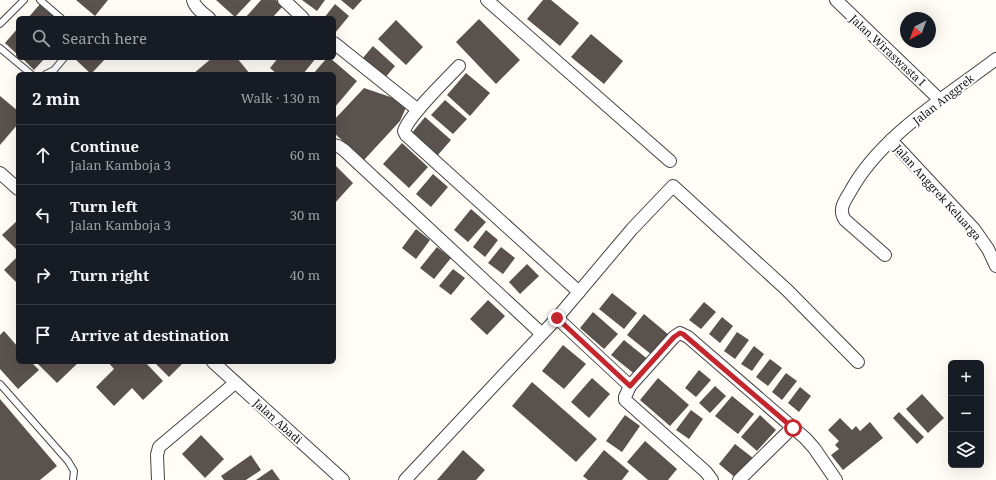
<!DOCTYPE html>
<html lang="en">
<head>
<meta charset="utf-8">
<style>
  :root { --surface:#171b24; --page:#20242c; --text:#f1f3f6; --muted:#9ea1a6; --line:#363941 }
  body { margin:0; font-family:"Noto Serif",serif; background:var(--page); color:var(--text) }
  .controls { position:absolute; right:12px; bottom:12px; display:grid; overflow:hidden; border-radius:6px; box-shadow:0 4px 16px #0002 }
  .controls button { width:36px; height:36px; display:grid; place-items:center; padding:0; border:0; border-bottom:1px solid var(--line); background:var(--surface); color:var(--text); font:20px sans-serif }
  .compass { position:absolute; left:900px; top:12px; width:36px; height:36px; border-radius:50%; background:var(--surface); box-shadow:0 4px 16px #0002; rotate:221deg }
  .stop { position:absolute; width:12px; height:12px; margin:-9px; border:3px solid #c4262e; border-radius:50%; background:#fff }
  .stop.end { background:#c4262e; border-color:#fff; box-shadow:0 1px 4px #0008 }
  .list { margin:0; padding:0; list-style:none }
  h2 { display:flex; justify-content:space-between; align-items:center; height:52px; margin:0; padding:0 16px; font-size:17px }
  h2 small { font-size:13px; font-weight:400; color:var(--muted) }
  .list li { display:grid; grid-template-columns:26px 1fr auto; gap:12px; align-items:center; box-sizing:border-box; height:60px; padding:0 16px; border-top:1px solid var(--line) }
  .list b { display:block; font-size:15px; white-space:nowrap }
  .list p { margin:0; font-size:13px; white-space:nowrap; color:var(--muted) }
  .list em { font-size:13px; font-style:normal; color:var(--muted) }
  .icon { flex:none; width:22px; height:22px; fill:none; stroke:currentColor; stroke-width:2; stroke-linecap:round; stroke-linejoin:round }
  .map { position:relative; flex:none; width:996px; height:480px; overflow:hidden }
  .search { position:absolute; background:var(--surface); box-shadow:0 4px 16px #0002; left:16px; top:16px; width:320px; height:44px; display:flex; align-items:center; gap:10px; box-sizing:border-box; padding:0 14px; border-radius:6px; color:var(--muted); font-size:15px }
  .panel { position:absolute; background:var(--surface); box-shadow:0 4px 16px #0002; left:16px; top:72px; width:320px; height:292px; border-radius:6px }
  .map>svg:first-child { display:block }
  .building { fill:#5a524d }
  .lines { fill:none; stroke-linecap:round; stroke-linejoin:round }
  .service-casing { stroke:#444; stroke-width:8 }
  .minor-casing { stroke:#444; stroke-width:14 }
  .service { stroke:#fff; stroke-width:6 }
  .minor { stroke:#fff; stroke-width:12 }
  .route { stroke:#c4262e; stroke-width:5 }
  .labels { text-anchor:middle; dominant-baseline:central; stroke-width:4; stroke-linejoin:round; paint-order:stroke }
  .street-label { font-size:11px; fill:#111; stroke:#fff }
</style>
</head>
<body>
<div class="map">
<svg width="996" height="480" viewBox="0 0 996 480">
  <rect width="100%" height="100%" fill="#fffdf5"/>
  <g class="building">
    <polygon points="76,0 108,0 95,16"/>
    <polygon points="216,0 251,0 235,17"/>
    <polygon points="261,0 276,0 283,6 272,18 245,18"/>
    <polygon points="302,0 325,0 317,11"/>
    <polygon points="341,0 362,0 353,10"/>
    <polygon points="543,0 551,0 579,23 560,46 527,19"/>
    <polygon points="40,4 57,18 28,18"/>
    <polygon points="335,4 349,16 335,33 334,33 334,18 324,18"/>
    <polygon points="479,19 520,60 496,84 456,42"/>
    <polygon points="396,20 423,47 406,65 378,39"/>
    <polygon points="18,28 18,55 5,43"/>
    <polygon points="591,34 623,61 604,84 571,57"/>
    <polygon points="373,46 395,66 384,79 362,59"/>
    <polygon points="22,58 45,58 34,70"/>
    <polygon points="74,58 106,58 91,74"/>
    <polygon points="212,58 237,58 250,74 193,74"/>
    <polygon points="278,58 316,58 303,74 277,74 270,68"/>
    <polygon points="327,58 330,58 357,81 335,107 334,106 334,74 313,74"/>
    <polygon points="466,73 490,93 470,116 447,95"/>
    <polygon points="364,88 408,103 400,121 364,160 334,133 334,120"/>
    <polygon points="0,96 18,111 18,124 0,145"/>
    <polygon points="445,100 467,119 453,134 431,115"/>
    <polygon points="425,117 451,140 437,156 411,134"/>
    <polygon points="402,143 428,167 409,188 383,164"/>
    <polygon points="334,164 353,183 334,204"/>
    <polygon points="433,174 448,187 431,207 416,194"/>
    <polygon points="471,209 486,222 468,242 454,230"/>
    <polygon points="18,220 18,247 16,249 2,235"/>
    <polygon points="416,229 430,240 416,259 402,248"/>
    <polygon points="486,230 498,240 485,257 473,247"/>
    <polygon points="437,247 451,258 434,279 420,268"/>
    <polygon points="501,247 515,258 503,274 488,263"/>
    <polygon points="18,256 18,284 4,270"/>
    <polygon points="527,264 539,276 520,294 509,282"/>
    <polygon points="453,269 465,278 451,295 439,286"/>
    <polygon points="612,293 637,313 624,329 599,309"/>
    <polygon points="488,300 505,316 487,335 470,319"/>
    <polygon points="704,302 716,312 701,329 689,320"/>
    <polygon points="593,312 618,334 604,349 580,328"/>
    <polygon points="644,314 669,335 652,355 627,335"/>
    <polygon points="722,317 733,326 720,343 709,334"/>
    <polygon points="4,331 18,347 18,362 31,362 39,370 18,389 0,369 0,335"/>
    <polygon points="737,332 749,340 735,359 724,351"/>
    <polygon points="624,340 650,361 637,376 611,355"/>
    <polygon points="563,345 586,364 564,389 542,371"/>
    <polygon points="754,346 764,354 752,371 741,364"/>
    <polygon points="770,359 782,368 768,386 756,377"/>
    <polygon points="36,362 79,362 57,383"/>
    <polygon points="108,362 145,362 163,381 143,400 132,388 114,406 96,387 114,369"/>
    <polygon points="154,362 180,362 182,364 169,377"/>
    <polygon points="699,370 711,380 696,397 685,388"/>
    <polygon points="786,373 797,381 782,400 772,392"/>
    <polygon points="592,378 610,394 589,418 571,402"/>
    <polygon points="658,378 689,405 670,426 640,400"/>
    <polygon points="532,382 597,439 576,462 512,406"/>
    <polygon points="715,386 726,396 710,413 699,403"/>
    <polygon points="800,387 811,396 799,412 788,403"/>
    <polygon points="922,394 944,418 928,433 906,409"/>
    <polygon points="732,396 754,414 738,434 715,416"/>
    <polygon points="0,399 57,466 40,480 0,480"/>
    <polygon points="691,410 703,419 689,439 676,430"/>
    <polygon points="899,412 924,437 917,444 893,418"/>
    <polygon points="625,415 640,426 622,452 606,441"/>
    <polygon points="760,415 776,430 757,451 741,437"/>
    <polygon points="840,418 852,430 856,426 860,431 870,422 883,438 843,470 831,455 839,449 835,445 839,441 828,430"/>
    <polygon points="201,435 224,459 205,478 182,454"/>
    <polygon points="645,441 677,469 668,480 648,480 627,462"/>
    <polygon points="735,444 753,458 737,479 719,464"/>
    <polygon points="463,450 485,470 476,480 437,480"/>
    <polygon points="604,450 629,471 622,480 588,480 583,476"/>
    <polygon points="251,455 261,470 246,480 224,480 221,476"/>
    <polygon points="272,469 280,480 256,480"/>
  </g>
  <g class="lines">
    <defs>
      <g id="service">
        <polyline points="40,0 61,18"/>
        <polyline points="0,24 24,0"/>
        <polyline points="0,48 31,74"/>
        <polyline points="46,74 54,70 64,58"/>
        <polyline points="0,384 68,461 74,471 73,480"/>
      </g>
      <g id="minor">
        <path d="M 193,0 C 195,8 203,13 209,18"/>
        <polyline points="284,0 303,18"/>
        <polyline points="487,0 670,161"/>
        <polyline points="836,0 940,100"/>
        <polyline points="334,43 418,110"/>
        <path d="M 459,66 C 446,80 409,115 404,131 L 406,135 L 579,292"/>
        <polyline points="891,140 974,229 988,249 996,266"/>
        <polyline points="334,145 338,146 344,150 542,334"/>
        <polyline points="0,173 18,189"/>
        <path d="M 885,255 L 845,220 C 838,210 844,202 850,192 C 880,136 946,97 996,59"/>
        <polyline points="557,318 630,386"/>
        <polyline points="213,362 343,480"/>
        <polyline points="158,480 157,455 159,447 235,383"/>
        <polyline points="405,480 557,318 632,229 673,186 787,290 858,362"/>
        <polyline points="712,480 706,472 625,400 625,397 630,386 674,337 680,333 688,337 805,438 814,448 836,480"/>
        <polyline points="739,480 793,427"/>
      </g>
    </defs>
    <use href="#service" class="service-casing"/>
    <use href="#minor" class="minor-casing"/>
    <use href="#service" class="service"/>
    <use href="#minor" class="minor"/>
  </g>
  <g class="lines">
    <polyline class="route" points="557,318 630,386 674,337 680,333 683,334 793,428"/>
  </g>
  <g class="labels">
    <g class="street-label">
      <text transform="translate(888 50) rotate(43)">Jalan Wiraswasta I</text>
      <text transform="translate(943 99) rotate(-38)">Jalan Anggrek</text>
      <text transform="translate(938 192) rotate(48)">Jalan Anggrek Keluarga</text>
      <text transform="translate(278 421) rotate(42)">Jalan Abadi</text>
    </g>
  </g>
</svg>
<div class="controls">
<button>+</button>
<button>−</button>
<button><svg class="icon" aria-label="layers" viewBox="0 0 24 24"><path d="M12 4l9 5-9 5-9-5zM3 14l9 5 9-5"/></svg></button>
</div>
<svg class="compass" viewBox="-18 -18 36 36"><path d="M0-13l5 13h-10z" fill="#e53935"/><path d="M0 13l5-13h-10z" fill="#9ea1a6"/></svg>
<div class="stop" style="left:793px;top:428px"></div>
<div class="stop end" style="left:557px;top:318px"></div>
<div class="search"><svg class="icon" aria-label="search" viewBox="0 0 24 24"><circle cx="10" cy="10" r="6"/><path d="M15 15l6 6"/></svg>Search here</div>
<section class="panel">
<h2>2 min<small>Walk · 130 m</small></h2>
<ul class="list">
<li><svg class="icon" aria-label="ahead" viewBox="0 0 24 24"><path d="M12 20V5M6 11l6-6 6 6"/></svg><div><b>Continue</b><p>Jalan Kamboja 3</p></div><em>60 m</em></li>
<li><svg class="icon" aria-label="left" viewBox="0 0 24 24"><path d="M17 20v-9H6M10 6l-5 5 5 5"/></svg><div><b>Turn left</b><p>Jalan Kamboja 3</p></div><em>30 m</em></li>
<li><svg class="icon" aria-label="right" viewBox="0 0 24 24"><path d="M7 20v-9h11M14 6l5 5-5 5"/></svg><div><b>Turn right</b></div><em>40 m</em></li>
<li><svg class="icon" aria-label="arrive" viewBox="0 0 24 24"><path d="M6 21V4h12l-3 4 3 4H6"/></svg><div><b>Arrive at destination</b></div></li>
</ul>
</section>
</div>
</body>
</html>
